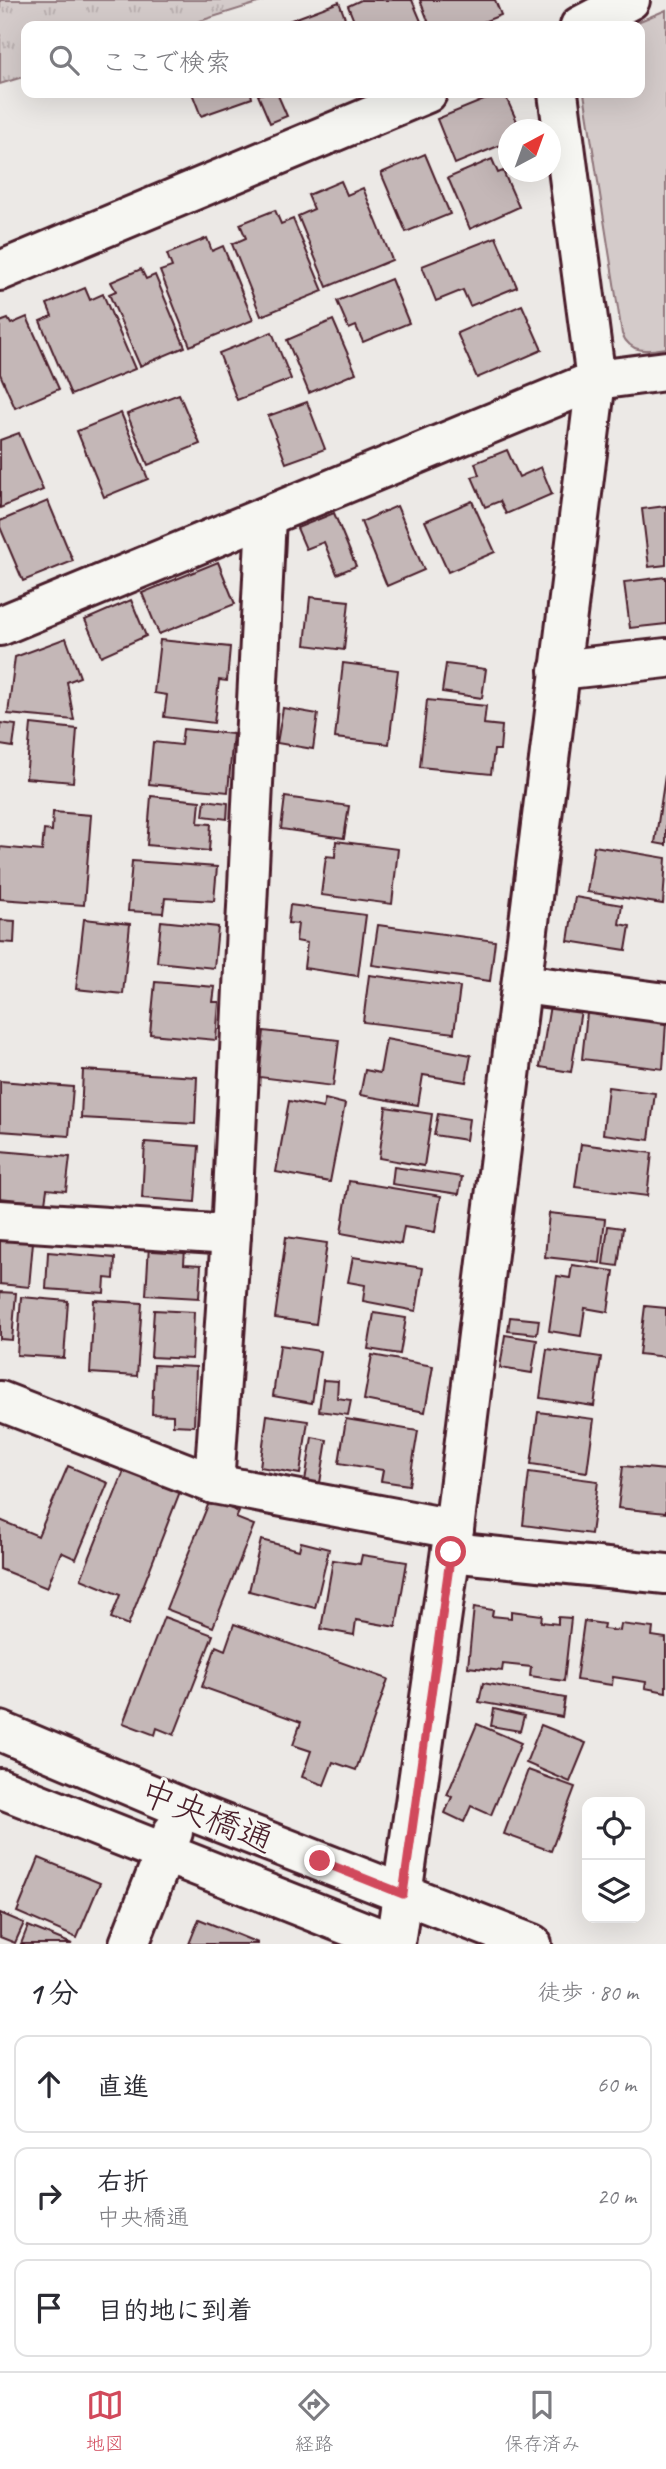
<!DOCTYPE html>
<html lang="ja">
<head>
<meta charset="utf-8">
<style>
  :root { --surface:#fff; --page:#f7f7f7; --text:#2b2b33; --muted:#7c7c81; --line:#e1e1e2; --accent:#d1495b }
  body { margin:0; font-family:Caveat,"Klee One",sans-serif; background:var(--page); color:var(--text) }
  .controls { position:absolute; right:21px; bottom:21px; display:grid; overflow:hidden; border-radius:14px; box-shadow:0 7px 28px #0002 }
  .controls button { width:63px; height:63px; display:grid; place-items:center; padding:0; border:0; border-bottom:2px solid var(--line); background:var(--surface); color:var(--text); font:35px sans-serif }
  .compass { position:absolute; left:498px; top:119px; width:63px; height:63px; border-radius:50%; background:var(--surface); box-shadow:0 7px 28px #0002; rotate:41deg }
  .stop { position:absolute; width:21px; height:21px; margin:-16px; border:5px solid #d1495b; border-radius:50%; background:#fff }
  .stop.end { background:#d1495b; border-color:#fff; box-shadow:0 2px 7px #0008 }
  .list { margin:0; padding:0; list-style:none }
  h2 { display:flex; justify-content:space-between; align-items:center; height:91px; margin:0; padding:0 28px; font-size:30px }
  h2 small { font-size:23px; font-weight:400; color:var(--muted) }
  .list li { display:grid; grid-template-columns:46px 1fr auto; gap:21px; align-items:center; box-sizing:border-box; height:98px; margin:0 14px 14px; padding:0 14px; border:2px solid var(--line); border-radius:14px }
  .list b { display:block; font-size:26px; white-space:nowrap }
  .list p { margin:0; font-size:23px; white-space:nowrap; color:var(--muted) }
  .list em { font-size:23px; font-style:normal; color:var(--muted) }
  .icon { flex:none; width:38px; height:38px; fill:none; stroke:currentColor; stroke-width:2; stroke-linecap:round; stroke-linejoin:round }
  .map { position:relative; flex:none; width:666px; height:1944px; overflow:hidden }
  .search { position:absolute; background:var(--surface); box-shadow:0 7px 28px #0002; left:21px; right:21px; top:21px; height:77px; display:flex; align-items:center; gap:18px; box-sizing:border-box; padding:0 24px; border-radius:14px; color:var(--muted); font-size:26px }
  .sheet { height:427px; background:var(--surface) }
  nav { display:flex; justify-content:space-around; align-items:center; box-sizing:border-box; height:98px; border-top:2px solid var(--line); background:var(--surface); font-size:19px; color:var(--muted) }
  nav a { display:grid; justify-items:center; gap:4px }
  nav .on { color:var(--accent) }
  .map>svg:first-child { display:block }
  .grass { fill:url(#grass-tufts); stroke:#8f757a; stroke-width:2 }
  .green { fill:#d4cbca; stroke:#8f757a; stroke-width:2 }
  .building { fill:#c4b7b7; stroke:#4a1f2b; stroke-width:2 }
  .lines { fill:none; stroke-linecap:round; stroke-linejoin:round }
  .minor-casing { stroke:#4a1f2b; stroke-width:44 }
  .minor { stroke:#f6f6f2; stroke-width:38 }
  .route { stroke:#d1495b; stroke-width:9 }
  .labels { text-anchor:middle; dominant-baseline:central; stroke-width:6; stroke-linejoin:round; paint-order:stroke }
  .street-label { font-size:35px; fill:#4a1f2b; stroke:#f6f6f2 }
</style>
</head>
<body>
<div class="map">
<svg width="666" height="1944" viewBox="0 0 666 1944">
  <defs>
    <pattern id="grass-tufts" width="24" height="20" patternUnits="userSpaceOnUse" patternTransform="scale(1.75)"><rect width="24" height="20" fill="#d4cbca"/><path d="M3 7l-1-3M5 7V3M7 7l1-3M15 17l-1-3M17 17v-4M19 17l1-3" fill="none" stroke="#b8aeae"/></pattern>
  </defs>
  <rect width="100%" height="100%" fill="#ece9e6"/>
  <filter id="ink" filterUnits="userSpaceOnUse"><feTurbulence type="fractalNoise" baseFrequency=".0143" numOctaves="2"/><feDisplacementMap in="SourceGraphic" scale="14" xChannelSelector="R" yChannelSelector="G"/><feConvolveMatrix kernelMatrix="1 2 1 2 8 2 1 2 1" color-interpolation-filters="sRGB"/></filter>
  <g filter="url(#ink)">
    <polygon class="grass" points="0,0 267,0 184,26 26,26 26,76 0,84"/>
    <path class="green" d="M 666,10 L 666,348 C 647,351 631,354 622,334 L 584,93 L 640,93 L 640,26 L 628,26 Z"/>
    <g class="building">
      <polygon points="361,0 412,0 423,26 356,26 348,6"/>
      <polygon points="420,0 495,0 501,15 473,26 430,26"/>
      <polygon points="339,2 348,26 279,26 278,25"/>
      <polygon points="192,93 251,93 252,98 201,116"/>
      <polygon points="264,93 277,93 287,116 270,123 258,95"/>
      <polygon points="501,93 504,93 521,130 508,130 508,142 455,164 437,119"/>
      <polygon points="425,154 450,214 406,232 381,173"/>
      <polygon points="492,159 498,173 503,171 519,207 470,229 448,178"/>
      <polygon points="341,181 347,195 363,188 392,260 327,287 298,216 314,209 308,195"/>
      <polygon points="275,210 281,224 293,219 323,291 261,316 232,244 246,238 240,224"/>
      <polygon points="496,237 517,287 470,306 463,290 436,301 422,266"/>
      <polygon points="207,238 212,251 223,246 253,320 190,346 160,271 172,267 167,254"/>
      <polygon points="141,269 146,279 155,275 185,347 140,366 109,294 116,291 111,282"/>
      <polygon points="391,279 409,323 363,342 356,326 349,329 337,301"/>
      <polygon points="85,288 90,300 103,294 135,369 71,395 40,321 52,316 47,304"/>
      <polygon points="522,305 542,350 477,378 457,333"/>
      <polygon points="27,317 59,389 15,408 0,374 0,322 8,319 11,324"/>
      <polygon points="333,320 356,373 309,393 287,340"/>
      <polygon points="272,332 291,379 237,400 219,353"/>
      <polygon points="179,394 200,444 148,465 127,414"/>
      <polygon points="307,402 325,449 286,463 268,416"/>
      <polygon points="121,413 148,479 104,497 77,431"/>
      <polygon points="19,433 43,490 0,508 0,440"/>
      <polygon points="507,450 519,477 541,467 552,494 506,514 500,501 485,507 472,477 479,475 475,463"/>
      <polygon points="48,501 73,561 23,581 0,527 0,521"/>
      <polygon points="472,501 495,552 448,572 425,521"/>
      <polygon points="397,506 424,570 387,586 361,522"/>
      <polygon points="666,506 666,565 649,567 642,509"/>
      <polygon points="334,513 356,566 337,574 324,542 306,549 297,528"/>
      <polygon points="218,562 235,604 159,634 142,593"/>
      <polygon points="666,577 666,624 630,628 624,582"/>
      <polygon points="310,597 349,601 344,650 305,645"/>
      <polygon points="131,600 146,636 101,656 85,620"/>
      <polygon points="66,638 80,677 67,682 74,720 8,714 15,657"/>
      <polygon points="160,640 230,647 227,681 219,680 214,723 164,717 167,695 154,693"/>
      <polygon points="343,663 398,670 389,744 335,738"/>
      <polygon points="446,664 486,669 482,698 442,692"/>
      <polygon points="427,700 486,706 484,724 502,726 500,750 494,750 491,774 420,767"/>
      <polygon points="283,708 318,714 313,749 277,743"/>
      <polygon points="0,723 16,725 13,747 0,745"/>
      <polygon points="31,724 77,729 73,782 26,778"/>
      <polygon points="183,729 233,734 228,792 149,784 153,742 181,745"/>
      <polygon points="665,776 666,776 666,845 655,843"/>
      <polygon points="151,796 200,801 198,823 211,824 209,851 147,845"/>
      <polygon points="285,797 349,806 344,838 281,829"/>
      <polygon points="205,800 228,803 227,819 203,816"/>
      <polygon points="53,812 91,815 84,905 0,899 0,847 42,851 44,830 52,831"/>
      <polygon points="336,841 398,849 392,904 321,895 326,856 335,857"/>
      <polygon points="594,846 666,858 663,904 587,892"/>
      <polygon points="132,861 217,867 214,901 165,898 163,913 128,911"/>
      <polygon points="575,897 622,905 619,924 630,926 626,950 568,941"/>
      <polygon points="290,905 366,915 358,976 304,968 307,943 296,941 298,924 288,923"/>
      <polygon points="84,919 130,924 123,994 76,989"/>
      <polygon points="0,920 15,921 14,943 0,942"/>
      <polygon points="161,921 218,927 214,968 157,962"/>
      <polygon points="378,925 495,941 490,981 372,965"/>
      <polygon points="369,975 460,987 454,1033 363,1022"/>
      <polygon points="155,982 215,987 213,1002 219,1002 216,1040 150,1034"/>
      <polygon points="550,1005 581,1010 571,1072 540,1067"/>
      <polygon points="587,1013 666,1022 663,1069 582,1059"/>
      <polygon points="264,1031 339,1040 333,1086 259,1077"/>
      <polygon points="386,1039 471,1055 466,1082 423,1075 418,1105 360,1095 365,1070 380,1073"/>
      <polygon points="83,1070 197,1077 195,1124 81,1118"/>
      <polygon points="0,1081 73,1087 69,1136 0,1131"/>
      <polygon points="608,1087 655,1093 649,1140 603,1134"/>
      <polygon points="325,1099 345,1104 330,1182 276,1172 289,1101 323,1108"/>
      <polygon points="386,1107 432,1114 424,1166 379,1158"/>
      <polygon points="438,1114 469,1119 466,1140 434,1135"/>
      <polygon points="145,1142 199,1146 195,1202 142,1198"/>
      <polygon points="581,1144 652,1153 647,1196 575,1187"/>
      <polygon points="0,1151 70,1157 66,1191 47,1189 45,1203 0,1198"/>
      <polygon points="394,1167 462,1177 459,1194 392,1184"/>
      <polygon points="349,1181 441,1196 435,1232 404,1227 401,1244 341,1233"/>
      <polygon points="549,1213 605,1219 600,1263 545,1257"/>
      <polygon points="608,1226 623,1228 618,1266 603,1264"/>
      <polygon points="286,1237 327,1243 316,1324 275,1318"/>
      <polygon points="0,1239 33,1242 29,1287 0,1284"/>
      <polygon points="149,1245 185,1248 184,1264 201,1265 199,1298 146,1295"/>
      <polygon points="48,1252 115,1258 114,1279 105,1278 104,1293 46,1289"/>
      <polygon points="353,1257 423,1268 416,1311 363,1301 365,1285 348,1282"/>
      <polygon points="572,1265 614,1271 608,1312 585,1308 581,1336 549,1331 557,1276 570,1278"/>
      <polygon points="0,1292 16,1293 12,1340 0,1339"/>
      <polygon points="21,1297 68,1301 64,1358 17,1355"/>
      <polygon points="94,1300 142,1303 137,1376 90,1373"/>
      <polygon points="645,1306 666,1308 666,1357 639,1354"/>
      <polygon points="154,1310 194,1312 192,1359 151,1357"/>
      <polygon points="374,1313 406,1318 400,1354 368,1349"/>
      <polygon points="510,1317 539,1320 537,1334 508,1331"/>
      <polygon points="505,1335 537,1340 532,1373 500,1368"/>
      <polygon points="280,1345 320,1351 312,1403 273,1396"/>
      <polygon points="547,1349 601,1357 594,1406 540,1398"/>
      <polygon points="372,1355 433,1366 425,1412 364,1400"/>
      <polygon points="154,1365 196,1367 194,1426 173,1425 173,1415 152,1414"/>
      <polygon points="323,1380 338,1381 337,1398 351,1400 348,1415 319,1411"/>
      <polygon points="538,1412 594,1419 587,1472 531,1464"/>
      <polygon points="267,1415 308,1421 300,1474 260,1467"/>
      <polygon points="346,1419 418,1431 409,1485 381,1481 383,1470 339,1463"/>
      <polygon points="312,1437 327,1440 320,1483 305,1481"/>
      <polygon points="68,1466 108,1483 76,1559 61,1552 47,1588 0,1569 0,1520 38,1536"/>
      <polygon points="126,1466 181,1489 128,1625 111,1618 120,1595 81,1579"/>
      <polygon points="623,1466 666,1470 666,1513 618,1508"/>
      <polygon points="529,1472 598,1481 591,1534 523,1525"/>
      <polygon points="210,1500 239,1512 236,1518 254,1525 213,1627 166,1609"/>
      <polygon points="261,1540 299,1550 301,1542 329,1549 315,1608 249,1591"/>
      <polygon points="362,1555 407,1562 396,1627 356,1620 354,1635 321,1629 333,1560 360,1564"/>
      <polygon points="474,1607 493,1610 492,1616 511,1618 511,1611 542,1615 541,1622 558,1624 558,1617 571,1618 564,1681 530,1676 531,1667 503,1664 502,1671 468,1667"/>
      <polygon points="164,1617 213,1635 174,1735 157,1728 155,1735 123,1723"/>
      <polygon points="584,1621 604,1624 603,1629 620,1631 621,1624 653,1628 652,1636 666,1638 666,1692 645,1688 646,1682 613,1677 612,1685 576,1680"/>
      <polygon points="234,1624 388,1679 356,1770 333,1762 324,1785 302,1777 311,1751 293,1745 301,1722 202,1687 216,1646 225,1650"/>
      <polygon points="483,1683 565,1698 562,1717 479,1702"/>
      <polygon points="494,1709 524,1716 520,1731 491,1726"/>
      <polygon points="477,1724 521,1743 491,1815 471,1806 464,1822 445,1813 452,1797 447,1795"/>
      <polygon points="541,1725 586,1743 570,1782 526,1763"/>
      <polygon points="528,1770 575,1787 551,1851 504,1834"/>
      <polygon points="39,1858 100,1883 77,1938 17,1912"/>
      <polygon points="0,1913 24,1923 15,1943 0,1937"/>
      <polygon points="199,1919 258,1943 258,1944 189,1944"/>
      <polygon points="28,1926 72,1944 21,1944"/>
    </g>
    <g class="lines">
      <defs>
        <g id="minor">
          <polyline points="580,26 630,0"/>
          <polyline points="0,271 427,93"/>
          <polyline points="0,626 596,380 666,371"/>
          <polyline points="559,670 666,658"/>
          <polyline points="522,984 666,1003"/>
          <polyline points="0,1220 231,1235"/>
          <polyline points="0,1401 214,1484 454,1529"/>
          <polyline points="214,1484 231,1235 266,517"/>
          <polyline points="451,1552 666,1574"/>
          <polyline points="0,1731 183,1808 532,1944"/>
          <polyline points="0,1788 395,1944"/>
          <polyline points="129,1944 173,1832"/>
          <polyline points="395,1944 454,1529 596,380 558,93"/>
        </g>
      </defs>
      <use href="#minor" class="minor-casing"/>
      <use href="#minor" class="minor"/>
    </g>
  </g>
  <g class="lines" filter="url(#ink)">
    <polyline class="route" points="320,1861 403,1894 451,1552"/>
  </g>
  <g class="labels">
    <g class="street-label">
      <text transform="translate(207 1816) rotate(22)">中央橋通</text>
    </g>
  </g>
</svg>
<div class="controls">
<button><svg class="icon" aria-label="locate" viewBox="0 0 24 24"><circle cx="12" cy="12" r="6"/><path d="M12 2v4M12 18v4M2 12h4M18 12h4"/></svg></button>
<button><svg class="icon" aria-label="layers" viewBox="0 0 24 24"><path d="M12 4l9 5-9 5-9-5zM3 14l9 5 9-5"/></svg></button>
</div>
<svg class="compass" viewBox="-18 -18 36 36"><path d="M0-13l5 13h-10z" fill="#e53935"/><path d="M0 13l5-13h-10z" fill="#7c7c81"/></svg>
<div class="stop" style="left:451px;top:1552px"></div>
<div class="stop end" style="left:320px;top:1861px"></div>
<div class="search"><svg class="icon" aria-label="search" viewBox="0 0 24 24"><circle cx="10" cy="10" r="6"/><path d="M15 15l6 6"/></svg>ここで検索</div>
</div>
<section class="sheet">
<h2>1 分<small>徒歩 · 80 m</small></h2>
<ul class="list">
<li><svg class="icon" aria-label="ahead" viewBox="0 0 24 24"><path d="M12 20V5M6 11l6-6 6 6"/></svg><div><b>直進</b></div><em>60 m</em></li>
<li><svg class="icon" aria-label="right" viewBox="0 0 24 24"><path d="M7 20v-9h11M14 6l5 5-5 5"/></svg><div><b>右折</b><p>中央橋通</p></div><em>20 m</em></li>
<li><svg class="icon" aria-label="arrive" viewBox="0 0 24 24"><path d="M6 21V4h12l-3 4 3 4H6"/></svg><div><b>目的地に到着</b></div></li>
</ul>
</section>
<nav>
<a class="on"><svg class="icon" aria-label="map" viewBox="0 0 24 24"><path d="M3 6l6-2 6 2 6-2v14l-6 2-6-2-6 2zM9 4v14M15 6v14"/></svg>地図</a>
<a><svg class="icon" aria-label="directions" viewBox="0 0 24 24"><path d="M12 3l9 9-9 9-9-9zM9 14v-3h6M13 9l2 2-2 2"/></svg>経路</a>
<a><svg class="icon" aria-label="saved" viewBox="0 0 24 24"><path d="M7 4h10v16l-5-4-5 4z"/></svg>保存済み</a>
</nav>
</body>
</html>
